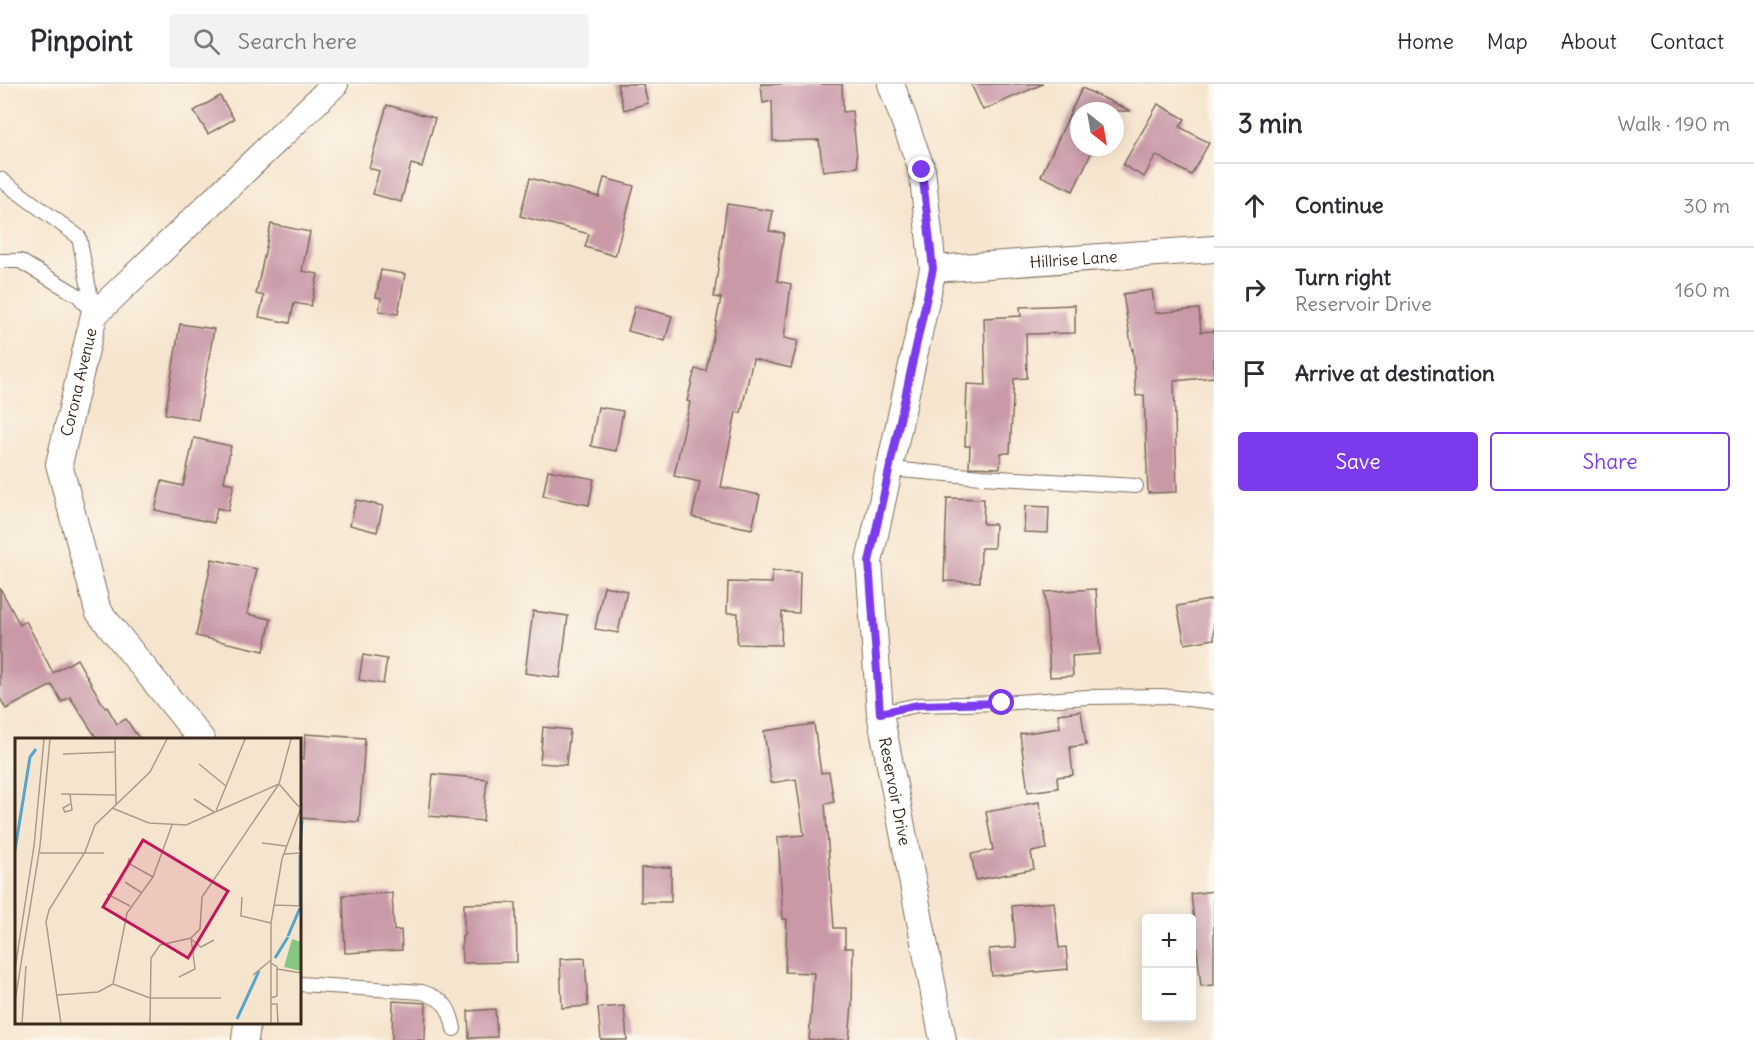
<!DOCTYPE html>
<html lang="en">
<head>
<meta charset="utf-8">
<style>
  :root { --surface:#fff; --page:#f2f2f3; --text:#2b2b33; --muted:#7c7c81; --line:#e1e1e2; --accent:#7c3aed }
  body { margin:0; font-family:Delius,sans-serif; background:var(--page); color:var(--text) }
  .controls { position:absolute; right:18px; bottom:18px; display:grid; overflow:hidden; border-radius:6px; box-shadow:0 3px 15px #0003 }
  .controls button { width:54px; height:54px; display:grid; place-items:center; padding:0; border:0; border-bottom:2px solid var(--line); background:var(--surface); color:var(--text); font:30px sans-serif }
  .compass { position:absolute; left:1070px; top:18px; width:54px; height:54px; border-radius:50%; background:var(--surface); box-shadow:0 3px 15px #0003; rotate:149deg }
  .stop { position:absolute; width:18px; height:18px; margin:-14px; border:4px solid #7c3aed; border-radius:50%; background:#fff }
  .stop.end { background:#7c3aed; border-color:#fff; box-shadow:0 2px 6px #0008 }
  .list { margin:0; padding:0; list-style:none }
  h2 { display:flex; justify-content:space-between; align-items:center; height:78px; margin:0; padding:0 24px; font-size:26px }
  h2 small { font-size:20px; font-weight:400; color:var(--muted) }
  .list li { display:grid; grid-template-columns:39px 1fr auto; gap:18px; align-items:center; box-sizing:border-box; height:84px; padding:0 24px; border-top:2px solid var(--line) }
  .list b { display:block; font-size:22px; white-space:nowrap }
  .list p { margin:0; font-size:20px; white-space:nowrap; color:var(--muted) }
  .list em { font-size:20px; font-style:normal; color:var(--muted) }
  .actions { display:flex; gap:12px; padding:18px 24px }
  .actions a { flex:1; padding:14px 0; border:2px solid var(--accent); border-radius:6px; text-align:center; font-size:21px; color:var(--accent) }
  .actions .main { background:var(--accent); color:#fff }
  .icon { flex:none; width:33px; height:33px; fill:none; stroke:currentColor; stroke-width:2; stroke-linecap:round; stroke-linejoin:round }
  .map { position:relative; flex:none; width:1214px; height:956px; overflow:hidden }
  header { display:flex; align-items:center; gap:36px; box-sizing:border-box; height:84px; padding:0 30px; background:var(--surface); border-bottom:2px solid var(--line) }
  header strong { font-size:28px }
  nav { display:flex; gap:33px; margin-inline-start:auto; font-size:21px }
  .search { width:420px; height:54px; background:var(--page); display:flex; align-items:center; gap:15px; box-sizing:border-box; padding:0 21px; border-radius:6px; color:var(--muted); font-size:22px }
  main { display:flex }
  aside { flex:1; background:var(--surface) }
  .map>svg:first-child { display:block }
  .building { fill:#c999a8 }
  .lines { fill:none; stroke-linecap:round; stroke-linejoin:round }
  .service-casing { stroke:#7c6b5c; stroke-width:16 }
  .minor-casing { stroke:#7c6b5c; stroke-width:28 }
  .service { stroke:#fff; stroke-width:14 }
  .minor { stroke:#fff; stroke-width:26 }
  .route { stroke:#7c3aed; stroke-width:8 }
  .labels { text-anchor:middle; dominant-baseline:central; stroke-width:4.5; stroke-linejoin:round; paint-order:stroke }
  .street-label { font-size:16px; fill:#3b2a1e; stroke:#fbf7ec }
  .inset-river { fill:none; stroke:#54a4ce; stroke-width:3 }
  .inset-road { fill:none; stroke:#ab9a88; stroke-width:1.5 }
  .view { fill:#c2185b; fill-opacity:0.15; stroke:#c2185b; stroke-width:3 }
  .inset-edge { fill:none; stroke:#3b2a1e; stroke-width:3 }
</style>
</head>
<body>
<header>
<strong>Pinpoint</strong>
<div class="search"><svg class="icon" aria-label="search" viewBox="0 0 24 24"><circle cx="10" cy="10" r="6"/><path d="M15 15l6 6"/></svg>Search here</div>
<nav><a>Home</a><a>Map</a><a>About</a><a>Contact</a></nav>
</header>
<main>
<div class="map">
<svg width="1214" height="956" viewBox="0 0 1214 956">
  <rect width="100%" height="100%" fill="#fbf7ec"/>
  <filter id="ink" filterUnits="userSpaceOnUse"><feTurbulence type="fractalNoise" baseFrequency=".0167" numOctaves="2"/><feDisplacementMap in="SourceGraphic" scale="12" xChannelSelector="R" yChannelSelector="G"/><feConvolveMatrix kernelMatrix="1 2 1 2 8 2 1 2 1" color-interpolation-filters="sRGB"/></filter>
  <filter id="wash" filterUnits="userSpaceOnUse"><feTurbulence type="fractalNoise" baseFrequency=".008" numOctaves="4" result="noise"/><feDisplacementMap in="SourceGraphic" scale="24" xChannelSelector="R" yChannelSelector="G"/><feGaussianBlur stdDeviation="1.35" result="paint"/><feColorMatrix in="noise" values="0 0 0 0 0 0 0 0 0 0 0 0 0 0 0 0 0 1.4 0 .05"/><feComposite in="paint" operator="in"/></filter>
  <g filter="url(#wash)">
    <rect width="100%" height="100%" fill="#f6e5ce"/>
    <g id="blocks">
      <g class="building">
        <polygon points="617,0 643,0 648,19 624,26"/>
        <polygon points="761,0 842,0 843,28 852,27 858,83 823,87 819,56 773,57 772,17 763,19"/>
        <polygon points="971,0 1043,0 983,26"/>
        <polygon points="1082,4 1131,27 1079,27 1079,63 1094,63 1073,107 1041,92"/>
        <polygon points="220,12 234,35 208,50 194,27"/>
        <polygon points="1158,20 1185,35 1180,43 1209,59 1191,91 1156,71 1144,93 1123,81"/>
        <polygon points="387,21 435,34 422,83 411,80 401,118 373,110 379,87 369,84"/>
        <polygon points="530,94 599,113 604,94 634,102 615,172 585,163 589,150 520,132"/>
        <polygon points="727,120 773,127 769,147 784,149 777,197 791,200 784,254 798,257 791,284 753,275 741,329 736,328 721,403 760,411 752,445 692,433 700,398 674,392 690,318 687,317 695,285 706,287 721,214 714,213"/>
        <polygon points="271,140 310,148 302,187 318,190 311,222 294,219 290,239 259,233 264,212 256,210"/>
        <polygon points="381,186 405,190 398,230 379,227 381,214 376,213"/>
        <polygon points="1152,206 1155,229 1199,225 1201,248 1214,247 1214,293 1174,297 1177,408 1148,409 1144,311 1136,312 1133,265 1132,266 1123,210"/>
        <polygon points="1075,221 1075,249 1026,250 1027,294 1014,295 1010,369 1001,369 1000,384 969,383 970,362 965,362 967,300 986,301 984,234 1021,232 1020,223"/>
        <polygon points="635,222 672,232 665,257 628,247"/>
        <polygon points="180,240 214,245 198,336 165,330"/>
        <polygon points="598,323 623,327 616,367 591,362"/>
        <polygon points="194,354 231,362 224,398 234,400 228,427 217,424 214,439 155,426 162,397 183,402"/>
        <polygon points="548,386 594,395 589,421 543,412"/>
        <polygon points="947,414 984,415 983,440 995,440 994,464 981,464 980,498 944,497"/>
        <polygon points="356,416 383,422 377,448 350,441"/>
        <polygon points="1025,422 1049,423 1048,449 1024,448"/>
        <polygon points="212,475 257,485 247,530 271,535 264,567 196,552"/>
        <polygon points="772,487 800,488 799,529 782,528 781,561 737,560 738,529 727,529 728,498 772,499"/>
        <polygon points="604,502 627,507 618,549 595,545"/>
        <polygon points="0,504 20,541 26,537 53,589 77,575 105,624 107,623 117,640 126,635 140,656 91,656 96,653 70,613 62,618 52,601 6,625 0,614"/>
        <polygon points="1096,505 1100,570 1072,572 1073,592 1050,593 1045,508"/>
        <polygon points="1214,515 1214,555 1185,560 1177,522"/>
        <polygon points="533,527 568,532 560,594 525,589"/>
        <polygon points="363,571 387,575 383,600 359,596"/>
        <polygon points="1081,627 1086,661 1070,663 1073,691 1057,693 1058,704 1028,708 1020,650 1060,644 1058,630"/>
        <polygon points="814,640 821,689 829,688 834,718 825,720 834,844 845,844 845,864 853,864 852,920 849,956 809,956 814,889 785,888 787,835 783,835 778,753 804,751 796,695 771,699 764,647"/>
        <polygon points="543,643 570,646 566,681 540,679"/>
        <polygon points="305,650 365,654 359,738 300,734 300,675 304,675"/>
        <polygon points="433,690 487,695 483,737 429,732"/>
        <polygon points="1039,718 1047,765 1031,768 1034,785 976,796 971,770 993,766 986,728"/>
        <polygon points="671,783 671,818 641,818 641,784"/>
        <polygon points="1214,807 1214,901 1201,902 1191,810"/>
        <polygon points="392,809 394,847 401,846 402,866 345,869 343,811"/>
        <polygon points="1054,818 1059,864 1066,863 1068,885 992,892 989,865 1016,863 1012,822"/>
        <polygon points="516,819 517,878 462,879 462,852 464,852 464,820"/>
        <polygon points="585,874 588,922 562,924 560,875"/>
        <polygon points="393,917 426,919 425,956 392,956"/>
        <polygon points="624,922 627,956 601,956 598,924"/>
        <polygon points="495,925 497,953 469,954 468,927"/>
      </g>
    </g>
  </g>
  <g filter="url(#ink)">
    <use href="#blocks" fill-opacity="0" stroke="#7c6b5c" stroke-width="1.5"/>
    <g class="lines">
      <defs>
        <g id="service">
          <polyline points="0,95 79,153 94,231"/>
          <polyline points="0,177 20,177 79,212 93,230"/>
          <polyline points="889,385 982,393 1136,402"/>
          <polyline points="880,629 918,621 1002,619 1088,613 1162,612 1214,618"/>
          <path d="M 300,900 L 422,908 C 444,915 450,923 454,945"/>
        </g>
        <g id="minor">
          <path id="s1" d="M 891,0 L 922,86 L 933,185 L 869,478 L 880,629 L 943,956"/>
          <path id="s2" d="M 933,185 L 1214,165"/>
          <path id="s3" d="M 202,656 L 98,527 L 59,380 L 94,231 L 335,0"/>
          <polyline points="245,956 247,940"/>
        </g>
      </defs>
      <use href="#service" class="service-casing"/>
      <use href="#minor" class="minor-casing"/>
      <use href="#service" class="service"/>
      <use href="#minor" class="minor"/>
    </g>
  </g>
  <g class="lines" filter="url(#ink)">
    <polyline class="route" points="922,86 933,185 869,478 880,629 918,621 1002,619"/>
  </g>
  <g class="labels">
    <g class="street-label">
      <text stroke="none"><textPath href="#s2" startOffset="141">Hillrise Lane</textPath></text>
      <text stroke="none"><textPath href="#s3" startOffset="402">Corona Avenue</textPath></text>
      <text stroke="none"><textPath href="#s1" startOffset="722">Reservoir Drive</textPath></text>
    </g>
  </g>
  <g transform="translate(15 654)">
    <rect width="286" height="286" fill="#f6e5ce"/>
    <path d="M 277,201 L 286,204 L 286,233 L 269,229 Z" fill="#86c77f"/>
    <path class="inset-river" d="M 0,112 L 15,19 L 21,11M 285,112 L 287,82M 285,117 L 285,167M 273,198 L 285,170M 260,220 L 273,199M 222,281 L 244,233"/>
    <path class="inset-road" d="M 100,1 L 101,66M 48,16 L 101,14M 184,26 L 211,48M 46,56 L 101,57M 179,61 L 199,74M 55,66 L 48,70 L 50,74 L 57,72 L 55,57M 97,70 L 134,85 L 171,87 L 264,46 L 284,69M 201,73 L 230,1M 247,105 L 271,108M 25,115 L 89,115M 268,116 L 287,115M 114,120 L 113,125 L 138,139M 110,144 L 127,155M 92,156 L 115,168M 227,159 L 226,178 L 256,185M 259,167 L 287,168M 176,201 L 186,209 L 199,202M 0,231 L 19,108 L 29,1M 262,231 L 287,235M 238,237 L 256,222M 164,239 L 180,231 L 176,200M 98,246 L 112,175 L 138,139 L 157,87M 98,246 L 135,260 L 206,260M 42,257 L 83,254 L 98,246M 256,260 L 262,258 L 262,229 L 256,225M 0,263 L 25,108 L 35,1M 256,266 L 262,266 L 263,286M 7,286 L 11,228M 46,286 L 31,184 L 34,172 L 70,114 L 80,87 L 135,34 L 152,1M 135,286 L 136,220 L 145,207 L 176,200 L 185,191 L 187,159 L 264,46 L 276,1M 256,286 L 256,185 L 267,121 L 287,67"/>
    <path class="view" d="M 128,102 L 213,153 L 173,220 L 88,169 Z"/>
    <rect width="286" height="286" class="inset-edge"/>
  </g>
</svg>
<div class="controls">
<button>+</button>
<button>−</button>
</div>
<svg class="compass" viewBox="-18 -18 36 36"><path d="M0-13l5 13h-10z" fill="#e53935"/><path d="M0 13l5-13h-10z" fill="#7c7c81"/></svg>
<div class="stop" style="left:1002px;top:619px"></div>
<div class="stop end" style="left:922px;top:86px"></div>
</div>
<aside>
<h2>3 min<small>Walk · 190 m</small></h2>
<ul class="list">
<li><svg class="icon" aria-label="ahead" viewBox="0 0 24 24"><path d="M12 20V5M6 11l6-6 6 6"/></svg><div><b>Continue</b></div><em>30 m</em></li>
<li><svg class="icon" aria-label="right" viewBox="0 0 24 24"><path d="M7 20v-9h11M14 6l5 5-5 5"/></svg><div><b>Turn right</b><p>Reservoir Drive</p></div><em>160 m</em></li>
<li><svg class="icon" aria-label="arrive" viewBox="0 0 24 24"><path d="M6 21V4h12l-3 4 3 4H6"/></svg><div><b>Arrive at destination</b></div></li>
</ul>
<div class="actions"><a class="main">Save</a><a>Share</a></div>
</aside>
</main>
</body>
</html>
